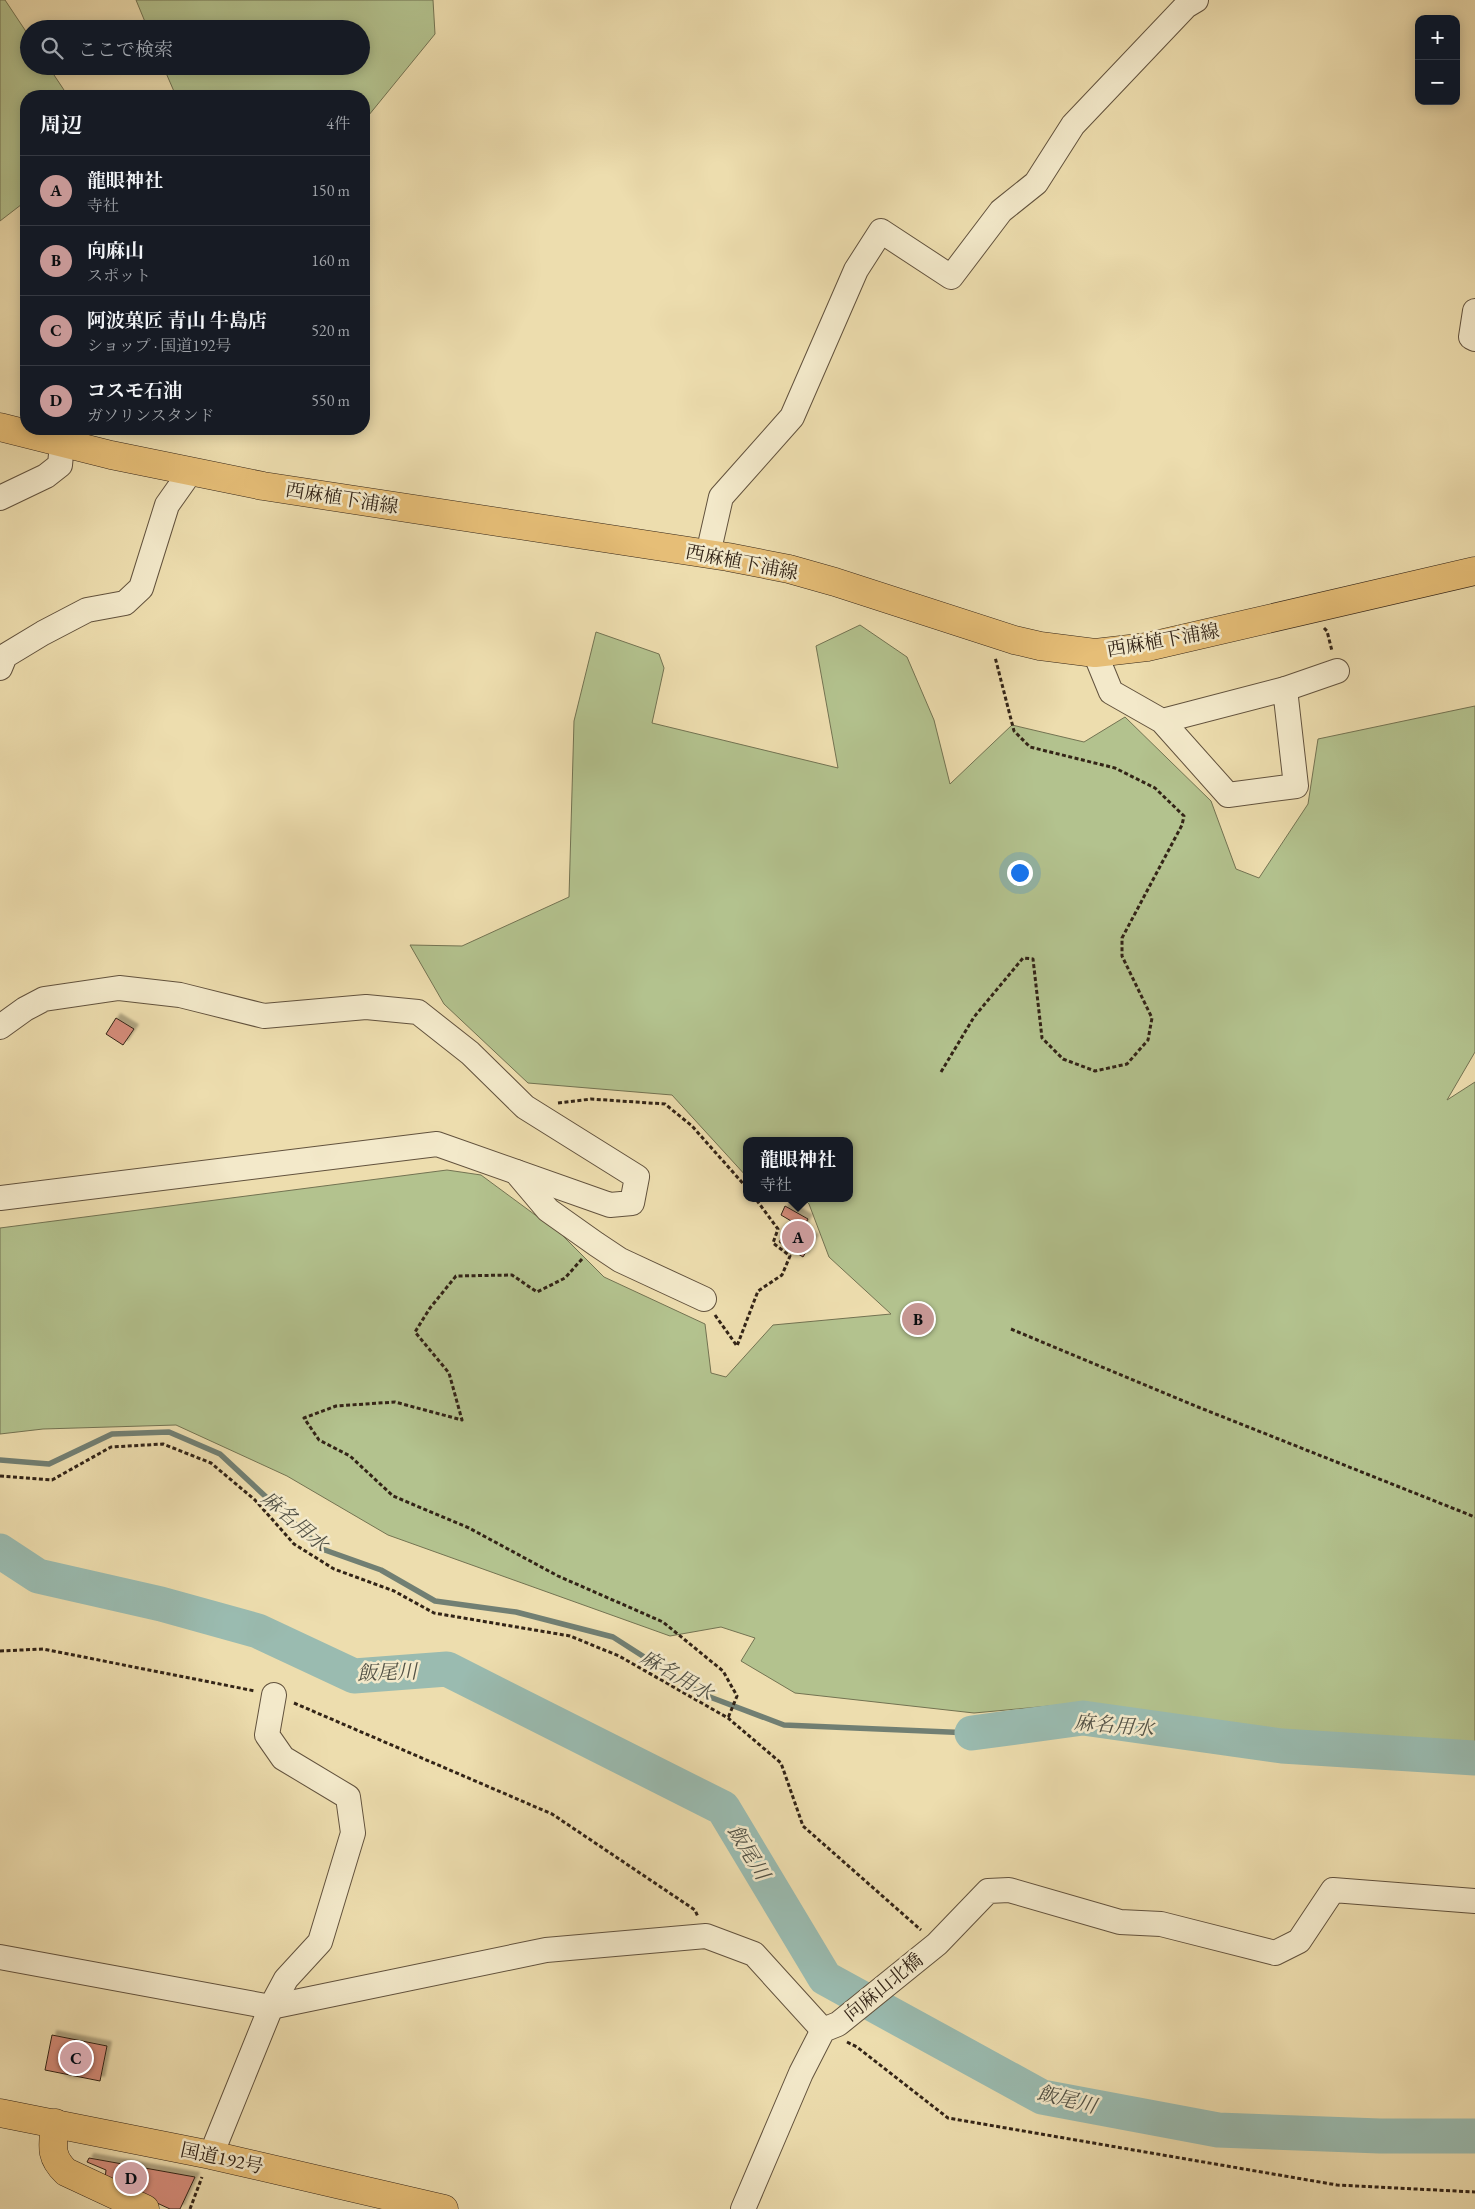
<!DOCTYPE html>
<html lang="ja">
<head>
<meta charset="utf-8">
<style>
  :root { --surface:#171b24; --page:#20242c; --text:#f1f3f6; --muted:#9ea1a6; --line:#363941; --accent:#c59692 }
  body { margin:0; font-family:"EB Garamond","Noto Serif JP",serif; background:var(--page); color:var(--text) }
  .controls { position:absolute; right:15px; top:15px; display:grid; overflow:hidden; border-radius:10px; box-shadow:0 2px 12px #0003 }
  .controls button { width:45px; height:45px; display:grid; place-items:center; padding:0; border:0; border-bottom:1px solid var(--line); background:var(--surface); color:var(--text); font:25px sans-serif }
  .you { position:absolute; left:1019px; top:872px; width:18px; height:18px; margin:-12px; border:4px solid #fff; border-radius:50%; background:#1a73e8; box-shadow:0 0 0 8px #1a73e833 }
  .badge { display:grid; place-items:center; width:32px; height:32px; border-radius:50%; background:var(--accent); color:#111; font-size:16px; font-weight:700 }
  .pin { position:absolute; translate:-50% -50%; border:2px solid #fff; box-shadow:0 1px 5px #0006 }
  .popup { position:absolute; left:743px; top:1137px; width:110px; height:65px; box-sizing:border-box; display:grid; place-content:center; border-radius:10px; background:var(--surface); filter:drop-shadow(0 1px 4px #0005); font-size:16px; white-space:nowrap; color:var(--muted) }
  .popup b { font-size:19px; color:var(--text) }
  .popup::after { content:''; position:absolute; left:50%; top:100%; margin-left:-10px; border:10px solid transparent; border-top-color:var(--surface) }
  .list { margin:0; padding:0; list-style:none }
  h2 { display:flex; justify-content:space-between; align-items:center; height:65px; margin:0; padding:0 20px; font-size:21px }
  h2 small { font-size:16px; font-weight:400; color:var(--muted) }
  .list li { display:grid; grid-template-columns:32px 1fr auto; gap:15px; align-items:center; box-sizing:border-box; height:70px; padding:0 20px; border-top:1px solid var(--line) }
  .list b { display:block; font-size:19px; white-space:nowrap }
  .list p { margin:0; font-size:16px; white-space:nowrap; color:var(--muted) }
  .list em { font-size:16px; font-style:normal; color:var(--muted) }
  .icon { flex:none; width:28px; height:28px; fill:none; stroke:currentColor; stroke-width:2; stroke-linecap:round; stroke-linejoin:round }
  .map { position:relative; flex:none; width:1475px; height:2209px; overflow:hidden }
  .search { position:absolute; background:var(--surface); box-shadow:0 2px 12px #0003; left:20px; top:20px; width:350px; height:55px; display:flex; align-items:center; gap:12px; box-sizing:border-box; padding:0 18px; border-radius:28px; color:var(--muted); font-size:19px }
  .panel { position:absolute; background:var(--surface); box-shadow:0 2px 12px #0003; left:20px; top:90px; width:350px; height:345px; border-radius:20px }
  .map>svg:first-child { display:block }
  .green { fill:#b3c28e; stroke:#737352 }
  .lines { fill:none; stroke-linecap:round; stroke-linejoin:round }
  .stream { stroke:#717f73; stroke-width:5.5 }
  .river { stroke:#9abbb0; stroke-width:35 }
  .building { fill:#d58c7a; stroke:#332417; filter:url(#shadow) }
  .minor-casing { stroke:#62523d; stroke-width:26 }
  .major-casing { stroke:#332417; stroke-width:29 }
  .highway-casing { stroke:#332417; stroke-width:29 }
  .path { stroke:#332417; stroke-width:3; stroke-dasharray:4 2.5; stroke-linecap:butt }
  .minor { stroke:#f3e9ca; stroke-width:24 }
  .major { stroke:#e6be77; stroke-width:28 }
  .highway { stroke:#e6be77; stroke-width:28 }
  .labels { text-anchor:middle; dominant-baseline:central; stroke-width:5; stroke-linejoin:round; paint-order:stroke }
  .street-label { font-size:19px; fill:#332417; stroke:#f3e9ca }
  .water-label { font-size:20px; font-style:italic; fill:#525145; stroke:#f3e9ca }
</style>
</head>
<body>
<div class="map">
<svg width="1475" height="2209" viewBox="0 0 1475 2209">
  <defs>
    <filter id="shadow"><feDropShadow dx="4.5" dy="-4.5" stdDeviation="1" flood-color="#0004"/></filter>
  </defs>
  <rect width="100%" height="100%" fill="#edddae"/>
  <filter id="stains"><feTurbulence type="fractalNoise" baseFrequency=".004" numOctaves="4"/><feColorMatrix values="0 0 0 0 .2 0 0 0 0 .09 0 0 0 0 .02 0 0 0 .5 -.17"/></filter>
  <radialGradient id="worn" r=".72"><stop offset=".6" stop-color="#630" stop-opacity="0"/><stop offset="1" stop-color="#630" stop-opacity=".3"/></radialGradient>
  <g class="green">
    <polygon points="0,0 5,0 29,36 29,66 48,66 68,96 26,96 26,201 0,221"/>
    <polygon points="136,0 433,0 435,34 364,121 364,96 176,96 163,66 361,66 361,29 148,29"/>
    <polygon points="860,625 907,657 934,720 950,784 1012,725 1084,742 1125,717 1211,801 1236,869 1259,878 1308,804 1318,739 1475,706 1475,1052 1447,1100 1475,1082 1475,1747 1311,1736 1071,1704 974,1713 795,1693 741,1661 755,1638 721,1627 670,1636 388,1535 287,1476 176,1425 43,1429 0,1434 0,1228 447,1170 481,1175 561,1234 604,1277 705,1324 711,1373 726,1377 773,1325 891,1314 829,1257 809,1204 803,1198 849,1198 849,1141 747,1141 747,1177 672,1095 528,1083 444,1004 410,945 462,946 569,897 574,721 596,632 659,654 664,668 652,723 838,768 816,646"/>
  </g>
  <g class="lines">
    <polyline class="stream" points="0,1460 49,1464 112,1434 169,1432 220,1454 322,1549 381,1570 435,1601 516,1612 613,1637 702,1694 784,1725 972,1733"/>
    <g class="river">
      <polyline points="0,1551 38,1576 161,1604 258,1631 354,1676 447,1669 723,1808 825,1978 1042,2097 1218,2130 1380,2136 1475,2136"/>
      <polyline points="972,1733 1083,1718 1282,1746 1475,1758"/>
    </g>
  </g>
  <g class="building">
    <polygon points="116,1018 134,1029 123,1045 106,1034"/>
    <polygon points="785,1206 808,1219 803,1228 781,1215"/>
    <polygon points="790,1224 814,1239 803,1257 779,1242"/>
    <polygon points="52,2035 107,2046 100,2081 45,2070"/>
    <polygon points="89,2158 195,2177 180,2209 170,2209 105,2179 106,2170 87,2162"/>
  </g>
  <g class="lines">
    <defs>
      <g id="minor">
        <polyline points="1475,311 1471,337 1475,339"/>
        <polyline points="0,498 46,476 60,465 62,443"/>
        <polyline points="708,554 721,497 792,417 856,270 881,231 951,277 1001,211 1036,183 1073,125 1186,6 1196,0"/>
        <polyline points="1095,653 1111,692 1162,721 1228,795 1296,786 1285,689 1162,721"/>
        <polyline points="0,668 5,656 43,633 87,610 125,603 141,588 167,505 191,471"/>
        <polyline points="1285,689 1337,671"/>
        <polyline points="0,1027 25,1009 44,999 119,988 180,995 264,1016 366,1007 418,1012 470,1053 525,1107 637,1177 632,1203 610,1205 437,1144 0,1198"/>
        <polyline points="516,1172 548,1210 596,1244 620,1260 704,1299"/>
        <polyline points="0,1957 271,2007 546,1950 706,1936 754,1954 823,2030"/>
        <polyline points="211,2155 271,2007 286,1979 320,1942 353,1833 348,1797 283,1758 267,1735 274,1695"/>
        <polyline points="743,2209 801,2073 823,2030 838,2024 937,1944 988,1891 1009,1890 1120,1922 1161,1924 1275,1953 1299,1941 1333,1890 1475,1901"/>
      </g>
      <g id="major">
        <polyline points="0,427 111,455 263,486 728,557 789,569 835,582 1014,640 1040,646 1095,653 1147,647 1475,571"/>
        <path d="M 55,2123 C 53,2145 49,2156 66,2172 L 145,2209"/>
      </g>
      <polyline id="highway" points="0,2113 211,2155 444,2209"/>
    </defs>
    <use href="#minor" class="minor-casing"/>
    <use href="#major" class="major-casing"/>
    <use href="#highway" class="highway-casing"/>
    <g class="path">
      <polyline points="1324,628 1327,631 1332,651"/>
      <polyline points="941,1072 974,1017 1023,958 1033,959 1042,1038 1063,1059 1095,1071 1127,1064 1148,1040 1152,1018 1122,956 1122,938 1182,825 1184,816 1155,788 1115,768 1030,747 1014,731 995,657"/>
      <polyline points="558,1103 591,1099 665,1104 692,1126 747,1188"/>
      <polyline points="582,1259 565,1278 537,1292 512,1275 456,1276 430,1308 415,1332 449,1373 462,1420 395,1402 336,1406 304,1418 319,1440 350,1456 393,1496 469,1528 558,1576 663,1622 723,1671 737,1696 728,1718"/>
      <polyline points="715,1315 737,1346 758,1291 782,1275 790,1256 773,1243 778,1229 755,1198"/>
      <polyline points="1011,1329 1198,1407 1475,1517"/>
      <polyline points="0,1476 52,1480 111,1447 163,1444 211,1463 255,1500 294,1544 334,1569 394,1591 434,1613 570,1636 619,1656 728,1718 781,1763 803,1826 921,1930"/>
      <polyline points="0,1651 43,1649 255,1691"/>
      <polyline points="294,1703 552,1814 695,1910 698,1917"/>
      <polyline points="847,2042 857,2047 948,2118 1337,2185 1475,2192"/>
      <polyline points="190,2209 202,2177"/>
    </g>
    <use href="#minor" class="minor"/>
    <use href="#major" class="major"/>
    <use href="#highway" class="highway"/>
  </g>
  <g class="labels">
    <g class="street-label">
      <text transform="translate(342 498) rotate(9)">西麻植下浦線</text>
      <text transform="translate(742 562) rotate(11)">西麻植下浦線</text>
      <text transform="translate(1163 640) rotate(-10)">西麻植下浦線</text>
      <text transform="translate(883 1987) rotate(-39)">向麻山北橋</text>
      <text transform="translate(222 2158) rotate(12)">国道192号</text>
    </g>
    <g class="water-label">
      <text transform="translate(295 1521) rotate(41)">麻名用水</text>
      <text transform="translate(387 1672) rotate(-2)">飯尾川</text>
      <text transform="translate(677 1675) rotate(30)">麻名用水</text>
      <text transform="translate(1114 1725) rotate(5)">麻名用水</text>
      <text transform="translate(749 1852) rotate(59)">飯尾川</text>
      <text transform="translate(1067 2099) rotate(14)">飯尾川</text>
    </g>
  </g>
  <rect width="100%" height="100%" filter="url(#stains)"/>
  <rect width="100%" height="100%" fill="url(#worn)"/>
</svg>
<div class="controls">
<button>+</button>
<button>−</button>
</div>
<div class="you"></div>
<div class="pin badge" style="left:798px;top:1237px">A</div>
<div class="popup"><b>龍眼神社</b>寺社</div>
<div class="pin badge" style="left:918px;top:1319px">B</div>
<div class="pin badge" style="left:76px;top:2058px">C</div>
<div class="pin badge" style="left:131px;top:2178px">D</div>
<div class="search"><svg class="icon" aria-label="search" viewBox="0 0 24 24"><circle cx="10" cy="10" r="6"/><path d="M15 15l6 6"/></svg>ここで検索</div>
<section class="panel">
<h2>周辺<small>4件</small></h2>
<ul class="list">
<li><span class="badge">A</span><div><b>龍眼神社</b><p>寺社</p></div><em>150 m</em></li>
<li><span class="badge">B</span><div><b>向麻山</b><p>スポット</p></div><em>160 m</em></li>
<li><span class="badge">C</span><div><b>阿波菓匠 青山 牛島店</b><p>ショップ · 国道192号</p></div><em>520 m</em></li>
<li><span class="badge">D</span><div><b>コスモ石油</b><p>ガソリンスタンド</p></div><em>550 m</em></li>
</ul>
</section>
</div>
</body>
</html>
